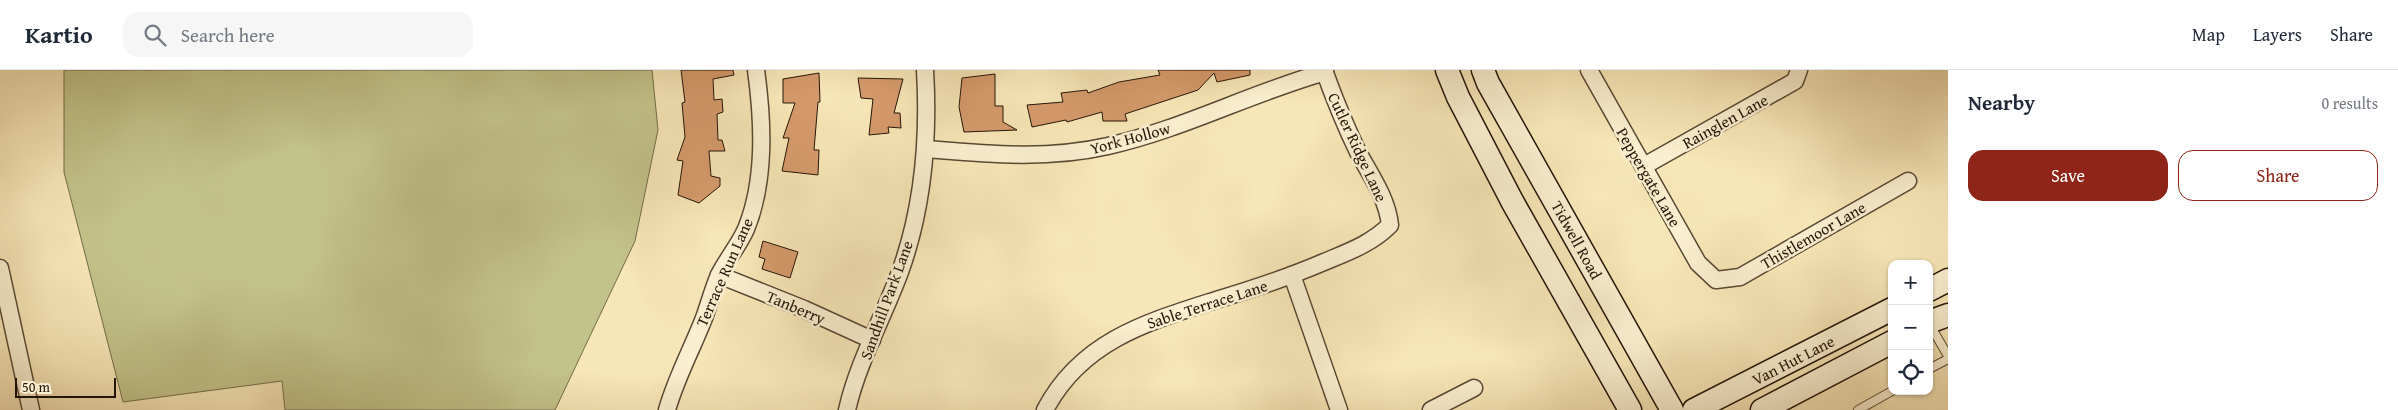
<!DOCTYPE html>
<html lang="en">
<head>
<meta charset="utf-8">
<style>
  :root { --surface:#fff; --page:#f6f6f7; --text:#1f2937; --muted:#747a83; --line:#e0e1e3; --accent:#8f2418 }
  body { margin:0; font-family:"Gentium Book Plus",serif; background:var(--page); color:var(--text) }
  .controls { position:absolute; right:15px; bottom:15px; display:grid; overflow:hidden; border-radius:10px; box-shadow:0 1px 4px #0004 }
  .controls button { width:45px; height:45px; display:grid; place-items:center; padding:0; border:0; border-bottom:1px solid var(--line); background:var(--surface); color:var(--text); font:25px sans-serif }
  .scale { position:absolute; left:15px; bottom:12px; width:101px; box-sizing:border-box; padding-left:5px; border:2px solid #241509; border-top:0; font-size:14px; line-height:18px; white-space:nowrap; color:#241509; -webkit-text-stroke:4px #faefd0; paint-order:stroke }
  .list { margin:0; padding:0; list-style:none }
  h2 { display:flex; justify-content:space-between; align-items:center; height:65px; margin:0; padding:0 20px; font-size:21px }
  h2 small { font-size:16px; font-weight:400; color:var(--muted) }
  .actions { display:flex; gap:10px; padding:15px 20px }
  .actions a { flex:1; padding:11px 0; border:1px solid var(--accent); border-radius:15px; text-align:center; font-size:18px; color:var(--accent) }
  .actions .main { background:var(--accent); color:#fff }
  .icon { flex:none; width:28px; height:28px; fill:none; stroke:currentColor; stroke-width:2; stroke-linecap:round; stroke-linejoin:round }
  .map { position:relative; flex:none; width:1948px; height:340px; overflow:hidden }
  header { display:flex; align-items:center; gap:30px; box-sizing:border-box; height:70px; padding:0 25px; background:var(--surface); border-bottom:1px solid var(--line) }
  header strong { font-size:24px }
  nav { display:flex; gap:28px; margin-inline-start:auto; font-size:18px }
  .search { width:350px; height:45px; background:var(--page); display:flex; align-items:center; gap:12px; box-sizing:border-box; padding:0 18px; border-radius:15px; color:var(--muted); font-size:19px }
  main { display:flex }
  aside { flex:1; background:var(--surface) }
  .map>svg:first-child { display:block }
  .green { fill:#c2c38a; stroke:#736c4a }
  .building { fill:#d59a6b; stroke:#241509 }
  .lines { fill:none; stroke-linecap:round; stroke-linejoin:round }
  .lane-casing { stroke:#594934; stroke-width:10 }
  .street-casing { stroke:#594934; stroke-width:19 }
  .secondary-casing { stroke:#241509; stroke-width:25 }
  .lane { stroke:#faefd0; stroke-width:8 }
  .street { stroke:#faefd0; stroke-width:16 }
  .secondary { stroke:#faefd0; stroke-width:22 }
  .labels { text-anchor:middle; dominant-baseline:central; stroke-width:5; stroke-linejoin:round; paint-order:stroke }
  .street-label { font-size:16px; fill:#241509; stroke:#faefd0 }
</style>
</head>
<body>
<header>
<strong>Kartio</strong>
<div class="search"><svg class="icon" aria-label="search" viewBox="0 0 24 24"><circle cx="10" cy="10" r="6"/><path d="M15 15l6 6"/></svg>Search here</div>
<nav><a>Map</a><a>Layers</a><a>Share</a></nav>
</header>
<main>
<div class="map">
<svg width="1948" height="340" viewBox="0 0 1948 340">
  <rect width="100%" height="100%" fill="#f7e6b7"/>
  <filter id="stains"><feTurbulence type="fractalNoise" baseFrequency=".004" numOctaves="4"/><feColorMatrix values="0 0 0 0 .2 0 0 0 0 .09 0 0 0 0 .02 0 0 0 .5 -.17"/></filter>
  <radialGradient id="worn" r=".72"><stop offset=".6" stop-color="#630" stop-opacity="0"/><stop offset="1" stop-color="#630" stop-opacity=".3"/></radialGradient>
  <polygon class="green" points="64,0 652,0 658,60 635,171 555,340 285,340 282,311 123,332 64,102"/>
  <g class="building">
    <polygon points="681,0 733,0 734,5 713,9 714,30 722,29 723,42 717,44 718,70 722,70 725,81 709,81 711,106 720,108 720,116 699,133 678,125 683,91 677,90 685,67 682,33 685,32"/>
    <polygon points="1158,0 1250,0 1250,5 1217,12 1214,3 1198,20 1125,44 1127,51 1103,51 1102,42 1067,52 1066,50 1032,57 1027,35 1063,32 1061,23 1087,20 1088,23 1119,12 1160,5"/>
    <polygon points="819,3 820,32 818,32 814,80 819,80 818,105 782,101 789,68 783,68 795,33 783,33 783,9"/>
    <polygon points="995,4 995,36 1003,36 1003,52 1017,60 964,62 959,37 962,8"/>
    <polygon points="858,8 903,9 894,43 900,43 901,58 888,57 889,63 869,65 873,29 861,28"/>
    <polygon points="763,171 798,182 790,208 762,199 765,189 759,187"/>
  </g>
  <g class="lines">
    <defs>
      <g id="lane">
        <polyline points="1930,255 1948,286"/>
        <polyline points="1929,299 1948,289"/>
        <polyline points="1858,340 1892,321"/>
      </g>
      <g id="street">
        <polyline points="1589,0 1698,193 1716,210 1740,207 1908,111"/>
        <path d="M 926,79 C 987,84 1047,90 1108,76 C 1183,59 1251,23 1325,2"/>
        <polyline points="1644,96 1795,11 1799,0"/>
        <polyline points="0,198 31,340"/>
        <polyline points="719,205 804,239 872,270"/>
        <polyline points="1292,205 1339,340"/>
        <path d="M 667,340 C 676,308 692,279 704,248 C 709,234 713,219 719,205 C 727,189 739,175 746,159 C 766,110 763,51 756,0"/>
        <path d="M 847,340 C 858,292 883,248 900,202 C 923,138 929,67 925,0"/>
        <path d="M 1045,340 C 1081,271 1147,252 1216,230 C 1253,219 1289,207 1324,192 C 1348,182 1371,174 1390,155 C 1387,128 1371,106 1358,82 C 1345,55 1334,28 1324,0"/>
        <polyline points="1431,340 1474,318"/>
      </g>
      <g id="secondary">
        <polyline points="1447,0 1458,27 1512,131 1630,340"/>
        <polyline points="1483,0 1488,13 1672,340"/>
        <polyline points="1929,220 1948,210"/>
        <polyline points="1929,252 1948,245"/>
        <polyline points="1694,340 1892,239"/>
        <polyline points="1762,340 1892,272"/>
      </g>
    </defs>
    <use href="#lane" class="lane-casing"/>
    <use href="#street" class="street-casing"/>
    <use href="#secondary" class="secondary-casing"/>
    <use href="#lane" class="lane"/>
    <use href="#street" class="street"/>
    <use href="#secondary" class="secondary"/>
  </g>
  <g class="labels">
    <g class="street-label">
      <text transform="translate(1725 51) rotate(-29)">Rainglen Lane</text>
      <text transform="translate(1130 68) rotate(-15)">York Hollow</text>
      <text transform="translate(1358 77) rotate(65)">Cutler Ridge Lane</text>
      <text transform="translate(1649 107) rotate(60)">Peppergate Lane</text>
      <text transform="translate(1813 165) rotate(-30)">Thistlemoor Lane</text>
      <text transform="translate(1577 170) rotate(61)">Tidwell Road</text>
      <text transform="translate(724 202) rotate(-66)">Terrace Run Lane</text>
      <text transform="translate(886 230) rotate(-70)">Sandhill Park Lane</text>
      <text transform="translate(1207 234) rotate(-18)">Sable Terrace Lane</text>
      <text transform="translate(796 237) rotate(23)">Tanberry</text>
      <text transform="translate(1793 290) rotate(-27)">Van Hut Lane</text>
    </g>
  </g>
  <rect width="100%" height="100%" filter="url(#stains)"/>
  <rect width="100%" height="100%" fill="url(#worn)"/>
</svg>
<div class="controls">
<button>+</button>
<button>−</button>
<button><svg class="icon" aria-label="locate" viewBox="0 0 24 24"><circle cx="12" cy="12" r="6"/><path d="M12 2v4M12 18v4M2 12h4M18 12h4"/></svg></button>
</div>
<div class="scale">50 m</div>
</div>
<aside>
<h2>Nearby<small>0 results</small></h2>
<ul class="list">
</ul>
<div class="actions"><a class="main">Save</a><a>Share</a></div>
</aside>
</main>
</body>
</html>
